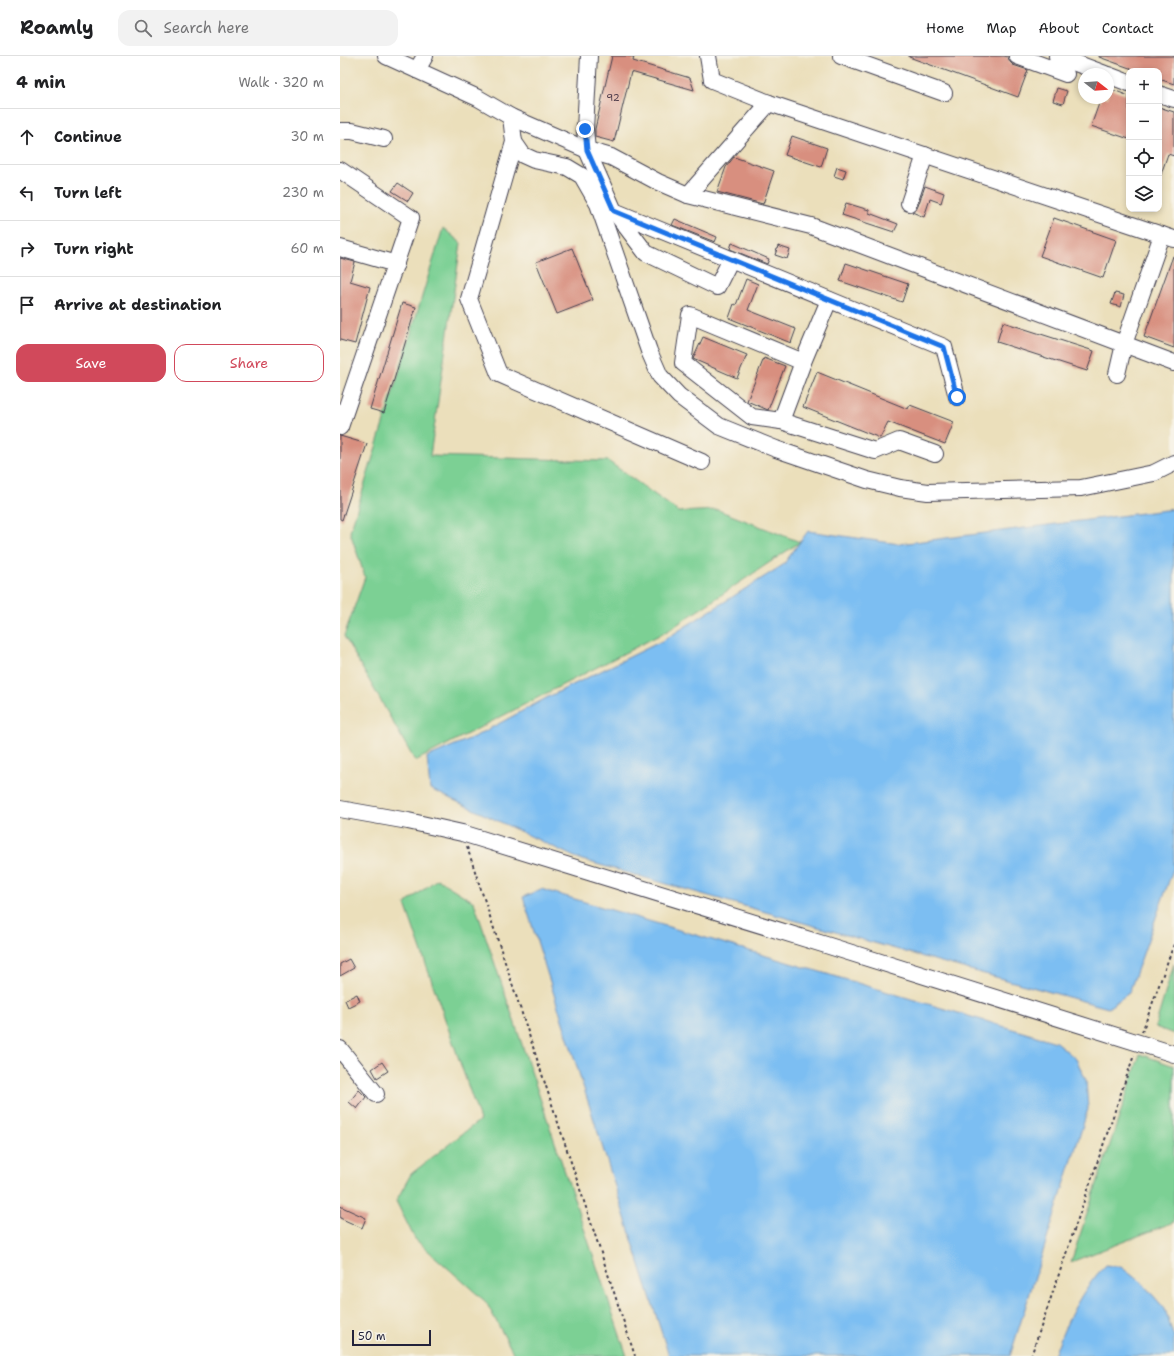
<!DOCTYPE html>
<html lang="en">
<head>
<meta charset="utf-8">
<style>
  :root { --surface:#fff; --page:#f2f2f2; --text:#202124; --muted:#757577; --line:#e0e0e0; --accent:#d1495b }
  body { margin:0; font-family:"Shantell Sans",sans-serif; background:var(--page); color:var(--text) }
  .controls { position:absolute; right:12px; top:12px; display:grid; overflow:hidden; border-radius:8px; box-shadow:0 2px 6px #0003 }
  .controls button { width:36px; height:36px; display:grid; place-items:center; padding:0; border:0; border-bottom:1px solid var(--line); background:var(--surface); color:var(--text); font:20px sans-serif }
  .compass { position:absolute; left:738px; top:12px; width:36px; height:36px; border-radius:50%; background:var(--surface); box-shadow:0 2px 6px #0003; rotate:107deg }
  .scale { position:absolute; left:12px; bottom:10px; width:79px; box-sizing:border-box; padding-left:4px; border:2px solid #22223b; border-top:0; font-size:11px; line-height:14px; white-space:nowrap; color:#22223b; -webkit-text-stroke:3px #f7f3e8; paint-order:stroke }
  .stop { position:absolute; width:12px; height:12px; margin:-9px; border:3px solid #1a73e8; border-radius:50%; background:#fff }
  .stop.end { background:#1a73e8; border-color:#fff; box-shadow:0 1px 4px #0008 }
  .list { margin:0; padding:0; list-style:none }
  h2 { display:flex; justify-content:space-between; align-items:center; height:52px; margin:0; padding:0 16px; font-size:17px }
  h2 small { font-size:13px; font-weight:400; color:var(--muted) }
  .list li { display:grid; grid-template-columns:26px 1fr auto; gap:12px; align-items:center; box-sizing:border-box; height:56px; padding:0 16px; border-top:1px solid var(--line) }
  .list b { display:block; font-size:15px; white-space:nowrap }
  .list em { font-size:13px; font-style:normal; color:var(--muted) }
  .actions { display:flex; gap:8px; padding:12px 16px }
  .actions a { flex:1; padding:9px 0; border:1px solid var(--accent); border-radius:12px; text-align:center; font-size:14px; color:var(--accent) }
  .actions .main { background:var(--accent); color:#fff }
  .icon { flex:none; width:22px; height:22px; fill:none; stroke:currentColor; stroke-width:2; stroke-linecap:round; stroke-linejoin:round }
  .map { position:relative; flex:none; width:834px; height:1300px; overflow:hidden }
  header { display:flex; align-items:center; gap:24px; box-sizing:border-box; height:56px; padding:0 20px; background:var(--surface); border-bottom:1px solid var(--line) }
  header strong { font-size:19px }
  nav { display:flex; gap:22px; margin-inline-start:auto; font-size:14px }
  .search { width:280px; height:36px; background:var(--page); display:flex; align-items:center; gap:10px; box-sizing:border-box; padding:0 14px; border-radius:12px; color:var(--muted); font-size:15px }
  main { display:flex }
  aside { flex:1; background:var(--surface) }
  .map>svg:first-child { display:block }
  .green { fill:#7cd094; stroke:#4f7968 }
  .water { fill:#7cbef2; stroke:#4f7096 }
  .building { fill:#d88f7f }
  .lines { fill:none; stroke-linecap:round; stroke-linejoin:round }
  .minor-casing { stroke:#403e4e; stroke-width:18 }
  .path { stroke:#403e4e; stroke-width:2; stroke-dasharray:3 3; stroke-linecap:butt }
  .minor { stroke:#fff; stroke-width:16 }
  .route { stroke:#1a73e8; stroke-width:5 }
  .labels { text-anchor:middle; dominant-baseline:central; stroke-width:4; stroke-linejoin:round; paint-order:stroke }
  .number-label { font-size:10px; fill:#503d4c }
</style>
</head>
<body>
<header>
<strong>Roamly</strong>
<div class="search"><svg class="icon" aria-label="search" viewBox="0 0 24 24"><circle cx="10" cy="10" r="6"/><path d="M15 15l6 6"/></svg>Search here</div>
<nav><a>Home</a><a>Map</a><a>About</a><a>Contact</a></nav>
</header>
<main>
<aside>
<h2>4 min<small>Walk · 320 m</small></h2>
<ul class="list">
<li><svg class="icon" aria-label="ahead" viewBox="0 0 24 24"><path d="M12 20V5M6 11l6-6 6 6"/></svg><div><b>Continue</b></div><em>30 m</em></li>
<li><svg class="icon" aria-label="left" viewBox="0 0 24 24"><path d="M17 20v-9H6M10 6l-5 5 5 5"/></svg><div><b>Turn left</b></div><em>230 m</em></li>
<li><svg class="icon" aria-label="right" viewBox="0 0 24 24"><path d="M7 20v-9h11M14 6l5 5-5 5"/></svg><div><b>Turn right</b></div><em>60 m</em></li>
<li><svg class="icon" aria-label="arrive" viewBox="0 0 24 24"><path d="M6 21V4h12l-3 4 3 4H6"/></svg><div><b>Arrive at destination</b></div></li>
</ul>
<div class="actions"><a class="main">Save</a><a>Share</a></div>
</aside>
<div class="map">
<svg width="834" height="1300" viewBox="0 0 834 1300">
  <rect width="100%" height="100%" fill="#f7f3e8"/>
  <filter id="ink" filterUnits="userSpaceOnUse"><feTurbulence type="fractalNoise" baseFrequency=".025" numOctaves="2"/><feDisplacementMap in="SourceGraphic" scale="8" xChannelSelector="R" yChannelSelector="G"/><feConvolveMatrix kernelMatrix="1 2 1 2 8 2 1 2 1" color-interpolation-filters="sRGB"/></filter>
  <filter id="wash" filterUnits="userSpaceOnUse"><feTurbulence type="fractalNoise" baseFrequency=".012" numOctaves="4" result="noise"/><feDisplacementMap in="SourceGraphic" scale="16" xChannelSelector="R" yChannelSelector="G"/><feGaussianBlur stdDeviation="0.9" result="paint"/><feColorMatrix in="noise" values="0 0 0 0 0 0 0 0 0 0 0 0 0 0 0 0 0 1.4 0 .05"/><feComposite in="paint" operator="in"/></filter>
  <g filter="url(#wash)">
    <rect width="100%" height="100%" fill="#ebdfbb"/>
    <g class="green">
      <polygon points="103,172 121,187 90,400 268,405 339,456 378,454 460,486 329,574 75,705 4,580 25,521 10,476"/>
      <polygon points="97,823 134,846 287,1300 175,1300 146,1246 75,1183 56,1145 71,1118 140,1064 65,848"/>
      <polygon points="834,908 834,978 815,971"/>
      <polygon points="800,998 834,1010 834,1166 731,1206"/>
    </g>
    <g class="water">
      <polygon points="834,453 834,811 789,937 768,952 594,904 239,803 90,733 87,701 136,680 210,640 324,584 443,509 468,475 559,488"/>
      <polygon points="201,833 716,986 736,1003 746,1024 748,1053 670,1300 329,1300 183,841"/>
      <path d="M 766,1209 L 781,1211 L 803,1228 L 825,1253 L 834,1282 L 834,1300 L 714,1300 C 725,1268 741,1233 766,1209 Z"/>
    </g>
    <g id="blocks">
      <g class="building">
        <polygon points="272,0 288,0 294,1 293,5 350,22 354,34 291,16 274,86 255,81 255,73"/>
        <polygon points="569,0 664,0 668,1 670,6 673,9 688,14 678,41 569,1"/>
        <polygon points="759,0 834,0 834,28 819,23 819,15 798,15 759,1"/>
        <polygon points="717,32 727,35 723,48 713,45"/>
        <polygon points="768,32 789,40 789,83 751,70 761,42 768,42"/>
        <polygon points="819,51 834,56 834,100 828,98 820,121 819,121"/>
        <polygon points="452,80 487,92 481,111 445,99"/>
        <polygon points="394,101 434,115 423,148 377,136 386,111"/>
        <polygon points="497,111 506,114 503,123 494,120"/>
        <polygon points="58,127 73,137 68,145 52,135"/>
        <polygon points="585,130 604,137 601,147 590,143 584,161 572,156 576,154 578,150"/>
        <polygon points="506,147 529,154 529,157 558,168 554,176 502,159"/>
        <polygon points="714,162 776,184 763,222 700,200"/>
        <polygon points="335,163 377,181 375,186 332,169"/>
        <polygon points="392,187 429,203 427,208 390,193"/>
        <polygon points="438,190 450,194 447,203 435,199"/>
        <polygon points="232,192 253,244 217,258 196,206"/>
        <polygon points="833,200 834,200 834,292 804,281"/>
        <polygon points="0,202 15,206 10,225 30,231 15,288 0,284"/>
        <polygon points="506,207 568,228 562,246 500,225"/>
        <polygon points="406,223 418,228 408,254 456,273 451,287 389,262 394,248 396,249"/>
        <polygon points="775,237 784,239 781,251 771,248"/>
        <polygon points="62,247 76,251 44,357 30,353"/>
        <polygon points="663,266 754,295 747,315 657,286"/>
        <polygon points="363,281 407,299 397,322 353,303"/>
        <polygon points="424,302 445,310 428,354 407,345"/>
        <polygon points="477,316 568,353 570,349 614,366 605,388 548,366 540,382 463,351"/>
        <polygon points="0,380 27,388 2,464 0,463"/>
        <polygon points="9,903 14,912 0,920 0,908"/>
        <polygon points="17,938 20,945 8,951 5,944"/>
        <polygon points="42,1006 48,1015 37,1022 32,1013"/>
        <polygon points="19,1034 26,1041 17,1053 9,1046"/>
        <polygon points="0,1150 26,1162 22,1172 0,1162"/>
      </g>
    </g>
  </g>
  <g filter="url(#ink)">
    <use href="#blocks" fill-opacity="0" stroke="#403e4e" stroke-width="1"/>
    <g class="lines">
      <defs>
        <g id="minor">
          <polyline points="46,0 138,42 171,61 247,94 271,101 318,126 348,139 471,170 834,307"/>
          <polyline points="249,0 245,73 247,94 274,155 604,291 617,341"/>
          <polyline points="368,0 372,24 429,47 834,183"/>
          <polyline points="501,0 604,37"/>
          <polyline points="677,0 726,18"/>
          <polyline points="717,0 765,18"/>
          <polyline points="77,14 85,0"/>
          <polyline points="768,19 789,27"/>
          <polyline points="819,38 834,43"/>
          <polyline points="171,61 174,86 129,243 159,318 362,406"/>
          <polyline points="0,75 12,75 44,83"/>
          <polyline points="174,86 183,99 194,104 227,111 242,120 258,148 309,295 320,320 339,340 379,370 436,393 527,424 560,432 588,436 741,432 814,417 834,407"/>
          <polyline points="0,114 71,162 0,371"/>
          <polyline points="348,139 429,47"/>
          <polyline points="569,147 585,99"/>
          <polyline points="275,156 306,197 377,231 391,203"/>
          <polyline points="0,192 56,208"/>
          <polyline points="463,306 350,259 343,307 412,361 441,365 535,395 559,385 595,398"/>
          <polyline points="777,318 784,288 822,179"/>
          <polyline points="441,365 463,306 489,244"/>
          <polyline points="0,753 68,765 122,777 486,889 834,998"/>
          <polyline points="0,993 36,1038"/>
        </g>
      </defs>
      <use href="#minor" class="minor-casing"/>
      <g class="path">
        <polyline points="127,791 295,1300"/>
        <polyline points="802,976 834,888"/>
        <polyline points="691,1300 794,999"/>
      </g>
      <use href="#minor" class="minor"/>
    </g>
  </g>
  <g class="lines" filter="url(#ink)">
    <polyline class="route" points="245,73 247,94 274,155 604,291 617,341"/>
  </g>
  <g class="labels">
    <g class="number-label">
      <text x="273" y="41">92</text>
    </g>
  </g>
</svg>
<div class="controls">
<button>+</button>
<button>−</button>
<button><svg class="icon" aria-label="locate" viewBox="0 0 24 24"><circle cx="12" cy="12" r="6"/><path d="M12 2v4M12 18v4M2 12h4M18 12h4"/></svg></button>
<button><svg class="icon" aria-label="layers" viewBox="0 0 24 24"><path d="M12 4l9 5-9 5-9-5zM3 14l9 5 9-5"/></svg></button>
</div>
<svg class="compass" viewBox="-18 -18 36 36"><path d="M0-13l5 13h-10z" fill="#e53935"/><path d="M0 13l5-13h-10z" fill="#757577"/></svg>
<div class="scale">50 m</div>
<div class="stop" style="left:617px;top:341px"></div>
<div class="stop end" style="left:245px;top:73px"></div>
</div>
</main>
</body>
</html>
